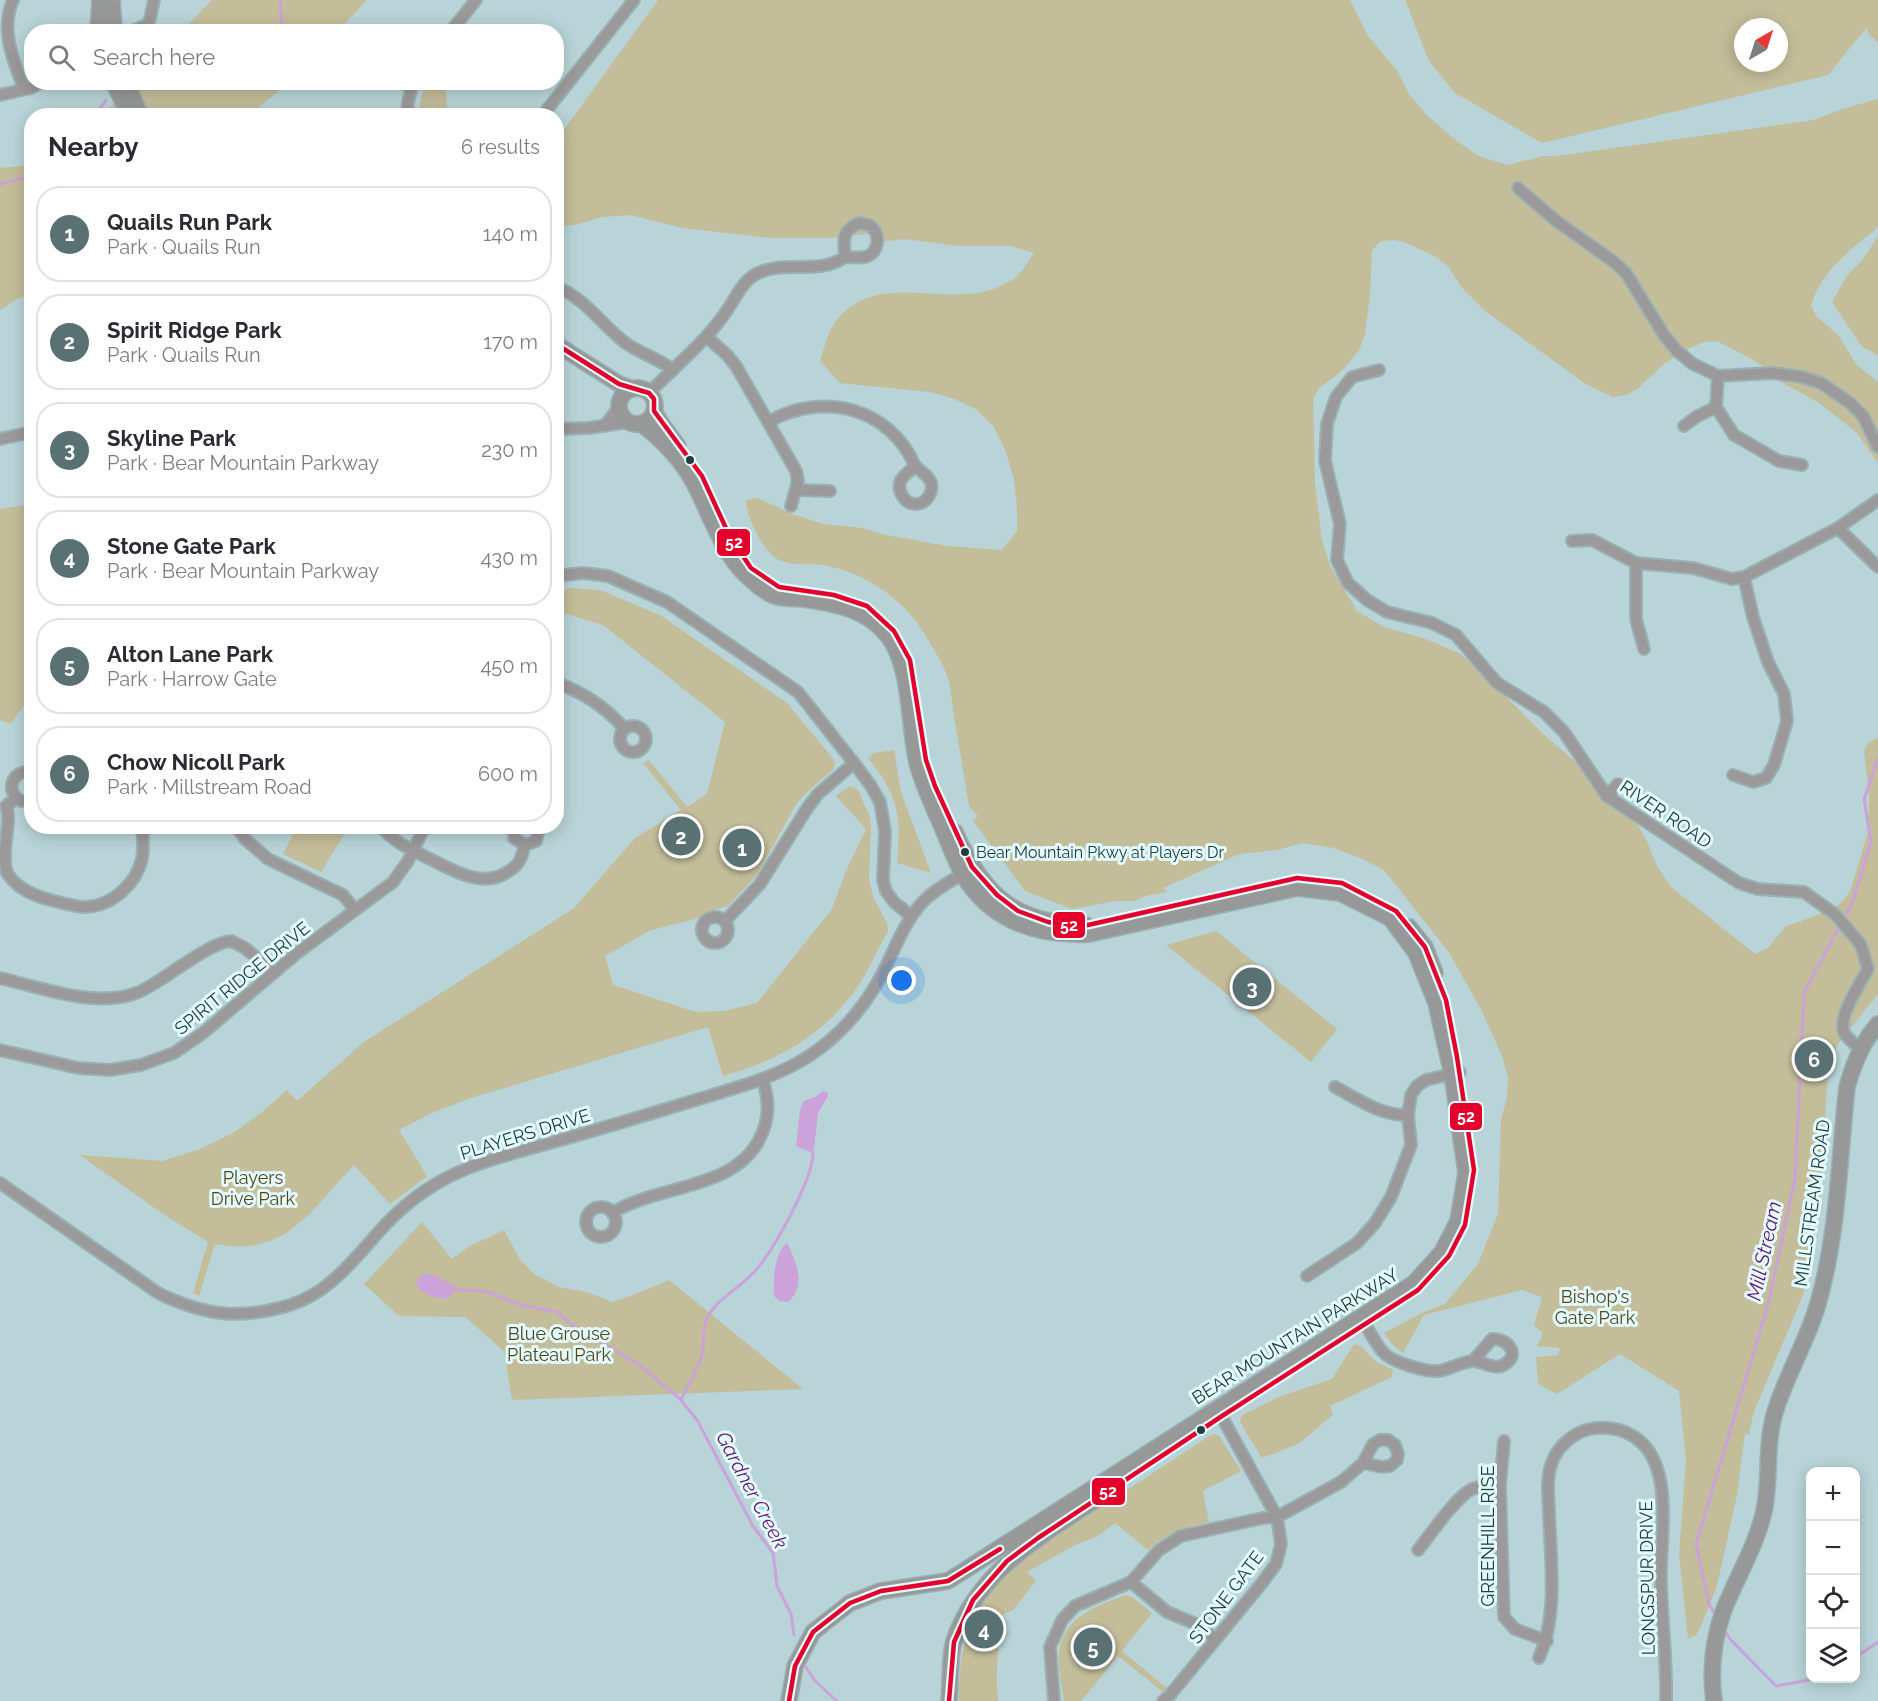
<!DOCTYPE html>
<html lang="en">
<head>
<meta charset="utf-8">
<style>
  :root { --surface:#fff; --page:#f2f2f3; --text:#2b2b33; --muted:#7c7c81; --line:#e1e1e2; --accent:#597173 }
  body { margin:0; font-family:Raleway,sans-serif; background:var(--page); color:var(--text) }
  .controls { position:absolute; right:18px; bottom:18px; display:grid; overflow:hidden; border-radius:12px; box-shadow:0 3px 15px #0003 }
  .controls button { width:54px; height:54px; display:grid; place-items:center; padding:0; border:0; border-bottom:2px solid var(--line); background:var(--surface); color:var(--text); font:30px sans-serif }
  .compass { position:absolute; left:1734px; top:18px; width:54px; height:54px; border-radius:50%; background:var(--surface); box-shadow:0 3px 15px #0003; rotate:39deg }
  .you { position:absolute; left:902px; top:981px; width:21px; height:21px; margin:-15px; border:4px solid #fff; border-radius:50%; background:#1a73e8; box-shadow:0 0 0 9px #1a73e833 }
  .badge { display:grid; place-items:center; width:39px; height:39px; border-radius:50%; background:var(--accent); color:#fff; font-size:20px; font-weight:700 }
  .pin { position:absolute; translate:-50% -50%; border:3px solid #fff; box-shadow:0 2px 6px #0006 }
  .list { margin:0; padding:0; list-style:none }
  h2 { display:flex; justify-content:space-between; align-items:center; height:78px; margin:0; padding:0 24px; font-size:26px }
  h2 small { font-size:20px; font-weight:400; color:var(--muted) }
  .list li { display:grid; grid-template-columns:39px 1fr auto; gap:18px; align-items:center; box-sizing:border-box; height:96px; margin:0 12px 12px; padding:0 12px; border:2px solid var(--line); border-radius:24px }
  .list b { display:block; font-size:22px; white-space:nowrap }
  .list p { margin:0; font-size:20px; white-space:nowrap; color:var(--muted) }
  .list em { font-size:20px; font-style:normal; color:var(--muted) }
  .icon { flex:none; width:33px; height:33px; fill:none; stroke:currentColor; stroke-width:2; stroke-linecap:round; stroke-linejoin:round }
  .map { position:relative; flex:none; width:1878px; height:1701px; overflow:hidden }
  .search { position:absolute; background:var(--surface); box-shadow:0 3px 15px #0003; left:24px; top:24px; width:540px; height:66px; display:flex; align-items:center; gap:15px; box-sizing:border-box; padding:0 21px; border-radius:24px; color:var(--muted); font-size:22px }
  .panel { position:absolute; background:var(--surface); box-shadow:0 3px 15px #0003; left:24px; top:108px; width:540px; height:726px; border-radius:24px }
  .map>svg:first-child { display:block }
  .green { fill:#c3bd9a; fill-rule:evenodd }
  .water { fill:#cba2d9 }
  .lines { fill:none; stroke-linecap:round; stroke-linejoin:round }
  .stream { stroke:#cba2d9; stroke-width:3 }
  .street-casing { stroke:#9ab1b4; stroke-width:14 }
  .secondary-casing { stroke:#9ab1b4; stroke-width:18 }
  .street { stroke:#9b9999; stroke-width:10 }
  .secondary { stroke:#979898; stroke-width:15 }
  .bus-1-casing { stroke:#e1fbfe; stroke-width:9 }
  .bus-1 { stroke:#e4002b; stroke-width:4.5 }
  .bus-dot { fill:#263b3d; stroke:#e1fbfe; stroke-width:2 }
  .labels { text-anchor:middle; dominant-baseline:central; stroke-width:6; stroke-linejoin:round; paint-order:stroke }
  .bus-label { font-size:16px; fill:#263b3d; stroke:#e1fbfe; text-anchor:start }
  .street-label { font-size:18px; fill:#263b3d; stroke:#e1fbfe }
  .park-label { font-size:18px; fill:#584419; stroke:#e1fbfe }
  .water-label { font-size:20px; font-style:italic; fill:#6b1473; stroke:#e1fbfe }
  .line-badge { stroke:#e1fbfe; stroke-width:2 }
  .badge-label { font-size:16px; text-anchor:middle; font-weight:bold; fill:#fff }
</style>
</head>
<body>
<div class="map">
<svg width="1878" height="1701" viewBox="0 0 1878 1701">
  <rect width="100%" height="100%" fill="#b8d4d8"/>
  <g class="green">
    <polygon points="212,0 367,0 338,31 182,31"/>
    <path d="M 658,0 L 1350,0 L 1368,36 L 1396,69 L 1409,94 L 1427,115 L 1453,138 L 1478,156 L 1508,165 L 1543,156 L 1557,156 L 1814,120 L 1842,109 L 1878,99 L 1878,227 C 1851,250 1821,270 1811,306 L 1817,317 L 1839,336 L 1856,364 L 1878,382 L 1878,463 L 1857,433 L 1818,402 L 1779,381 L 1773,373 L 1752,359 L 1717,341 L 1704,342 L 1690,348 L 1665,363 L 1637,389 L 1626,395 L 1612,397 L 1584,383 L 1485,311 L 1462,288 L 1448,266 L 1436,257 L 1407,243 L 1395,240 L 1381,241 L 1372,250 L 1370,296 L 1365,334 L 1359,350 L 1341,372 L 1319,388 L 1313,399 L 1315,484 L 1322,540 L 1330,566 L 1357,611 L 1384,627 L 1423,638 L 1459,653 L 1480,670 L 1543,734 L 1599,782 L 1630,812 L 1646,839 L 1657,866 L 1671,887 L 1755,954 L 1768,948 L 1785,927 L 1828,911 L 1842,902 L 1850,892 L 1868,832 L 1869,797 L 1864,751 L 1868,743 L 1878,738 L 1878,994 L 1837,1045 L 1828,1070 L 1819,1216 L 1803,1295 L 1753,1414 L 1749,1435 L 1745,1433 L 1737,1495 L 1717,1586 L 1701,1626 L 1696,1635 L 1688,1639 L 1679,1554 L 1686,1460 L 1679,1391 L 1620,1354 L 1557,1394 L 1538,1384 L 1536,1357 L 1558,1355 L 1560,1348 L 1537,1346 L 1543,1333 L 1534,1325 L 1542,1297 L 1522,1290 L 1424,1315 L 1403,1353 L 1392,1344 L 1384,1333 L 1422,1313 L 1445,1304 L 1478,1264 L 1498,1214 L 1501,1120 L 1507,1097 L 1508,1078 L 1502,1056 L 1482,1011 L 1448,951 L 1384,870 L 1365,860 L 1334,848 L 1302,843 L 1277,850 L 1239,854 L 1163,888 L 1168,892 L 1145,896 L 1135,901 L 1116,901 L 1072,909 L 1025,891 L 973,821 L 978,816 L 969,806 C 964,776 959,746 954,716 C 952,703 951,688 947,675 C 942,662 924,632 915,620 C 893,592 857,570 822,565 C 808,563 790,567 777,559 C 763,550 746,517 746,500 L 758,498 L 792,514 L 823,524 L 863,528 L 881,534 L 947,546 L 1002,550 L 1017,531 L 1017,506 L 1014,480 L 1006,452 L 994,427 L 976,409 L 952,398 L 929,392 L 840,383 L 820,361 C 825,345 829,327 841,315 C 885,270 952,311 1003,285 C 1008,282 1015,279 1018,275 C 1024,269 1029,260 1034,253 L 1011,246 L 959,246 L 905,239 L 878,242 L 876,233 L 831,238 L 770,238 L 682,228 L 631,215 L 602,217 L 579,224 L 557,227 L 557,139 Z"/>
    <path d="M 1405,0 L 1878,0 L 1878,42 L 1869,35 L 1867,27 L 1828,75 L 1542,143 L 1455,93 L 1429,61 ZM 1743,27 L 1779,27 L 1779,63 L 1743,63 Z"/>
    <polygon points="427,82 438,83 446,87 447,115 419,115 421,97"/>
    <polygon points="133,83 288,83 249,115 107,116 112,105"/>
    <polygon points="31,165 31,293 19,298 0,310 0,168"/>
    <polygon points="1878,236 1878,355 1862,347 1832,302 1846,277 1864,258"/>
    <polygon points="31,504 31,705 27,702 10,724 0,720 0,509"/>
    <path d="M 569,588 L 600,590 L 660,615 L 787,703 L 835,761 L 833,770 L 806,793 L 795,806 L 757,875 L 728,906 L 706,912 L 699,918 L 651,930 L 605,956 L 613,985 L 696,1012 L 724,1011 L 757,1003 L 832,909 L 846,871 L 866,829 L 836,796 L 850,786 L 858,790 L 870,817 L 871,828 L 869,879 L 873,897 L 887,923 L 888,932 C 877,949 870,968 859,985 C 826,1033 779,1061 723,1076 L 708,1027 L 474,1097 L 434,1112 L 399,1130 L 427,1176 L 390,1204 L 354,1165 C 311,1210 286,1258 215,1244 L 199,1296 L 193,1293 L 208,1242 L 163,1214 L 80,1155 L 163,1161 L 200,1149 L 233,1133 L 262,1112 L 287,1090 L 297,1101 L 364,1042 L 573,909 L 635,838 L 681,810 L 643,763 L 649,760 L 687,807 L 707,794 L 725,722 L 603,625 L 557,611 L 557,592 Z"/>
    <path d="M 894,750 L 901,792 L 931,873 L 897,863 C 901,814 899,797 868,758 L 874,753 Z"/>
    <polygon points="297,827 297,826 349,827 321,872 283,854"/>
    <polygon points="1216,931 1337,1029 1311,1062 1166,945"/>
    <polygon points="422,1222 452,1259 468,1247 504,1230 519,1258 534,1274 559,1287 590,1293 612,1302 631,1296 669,1280 803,1389 512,1400 504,1351 465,1317 399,1316 364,1284"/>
    <polygon points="1354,1344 1361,1346 1375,1361 1393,1370 1392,1377 1330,1406 1333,1415 1298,1444 1262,1458 1241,1424 1240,1420 1242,1415 1281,1396 1332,1379"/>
    <path d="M 1215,1434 L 1220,1437 L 1241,1471 L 1203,1491 L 1209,1522 C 1185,1527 1166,1533 1148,1550 L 1115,1523 L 1098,1536 L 1075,1545 L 1027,1572 L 1036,1581 L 1013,1610 L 1002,1615 C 998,1644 995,1671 998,1701 L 959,1701 C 959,1668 962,1637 978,1608 C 1003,1564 1050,1541 1090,1514 C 1130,1488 1170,1462 1209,1436 Z"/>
    <path d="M 1126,1595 L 1132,1597 L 1152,1613 L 1122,1651 L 1167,1688 L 1163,1692 L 1118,1656 L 1081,1701 L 1064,1701 C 1062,1686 1058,1669 1059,1653 C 1062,1618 1097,1605 1126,1595 Z"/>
  </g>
  <g class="water">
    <polygon points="823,1091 827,1092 828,1096 818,1113 814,1149 810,1152 796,1146 800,1110 804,1101 815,1097"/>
    <path d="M 787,1243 C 796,1261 807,1286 788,1302 L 780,1301 L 774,1296 C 773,1280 774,1254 787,1243 Z"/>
    <polygon points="431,1274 455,1286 454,1292 449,1298 437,1298 419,1290 416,1282 421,1275"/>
  </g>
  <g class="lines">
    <g class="stream">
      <polyline points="280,32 282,27 280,0"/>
      <polyline points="95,116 106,100"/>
      <polyline points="0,184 32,176"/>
      <polyline points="455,1289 489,1292 520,1305 557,1312 571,1324 638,1364 680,1399 697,1420 753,1526 773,1553 777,1586 791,1614 794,1635"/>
      <path d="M 681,1399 C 689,1385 698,1370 702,1354 C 705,1342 702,1329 707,1318 C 716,1299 742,1287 756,1270 C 774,1249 814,1178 813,1152"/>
      <polyline points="1716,1616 1709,1604 1696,1544 1768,1305 1795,1178 1804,993 1853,901 1871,842 1864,799 1878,759"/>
      <polyline points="1724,1630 1730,1639 1776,1686 1820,1678"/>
      <polyline points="1856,1657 1878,1642"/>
      <polyline points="806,1667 815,1681 837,1701"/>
    </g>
    <defs>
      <g id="street">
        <path d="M 13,0 C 0,30 13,60 24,89"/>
        <polyline points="130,32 146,25"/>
        <polyline points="143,32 150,19 154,0"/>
        <polyline points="450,32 476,0"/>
        <polyline points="0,95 31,88 41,82"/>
        <polyline points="407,116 408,102 413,82"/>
        <polyline points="542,116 634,0"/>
        <polyline points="1518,188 1555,220 1614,262 1626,273 1664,335 1677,351 1693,364 1718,376 1773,373 1802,377 1821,383 1850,403 1863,416 1878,447"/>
        <path d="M 859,223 C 862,224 866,224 869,225 C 882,233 879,254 865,257 C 859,258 851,257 845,257 C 844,240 841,231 859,223 Z"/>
        <path d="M 556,287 C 585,297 603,327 627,344 C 642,354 659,359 673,370"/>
        <polyline points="707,337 727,355 736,366 796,471 798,481 791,506"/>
        <path d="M 1379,370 L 1352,377 L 1336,397 L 1327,424 L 1325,461 L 1340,524 L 1337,560 L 1348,583 L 1367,600 L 1387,612 L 1432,623 L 1456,635 L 1497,683 L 1544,712 L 1564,732 L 1607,796 L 1739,883 L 1758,889 L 1804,892 L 1836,915 L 1861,945 L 1868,969 C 1860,984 1838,1016 1844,1032 C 1847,1039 1856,1045 1861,1049"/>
        <polyline points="1718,376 1716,407 1734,435 1779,461 1802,465"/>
        <path d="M 649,393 C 676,365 706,342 728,309 C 736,297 743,281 756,274 C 785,259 818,276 845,257"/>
        <path d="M 768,422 C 822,391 890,407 915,466"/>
        <polyline points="606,424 619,407"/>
        <polyline points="1684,426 1696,417 1716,407"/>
        <polyline points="556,429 589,428 628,422"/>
        <polyline points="0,439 32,432"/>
        <path d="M 915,466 C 919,470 926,474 929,479 C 936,488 928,504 916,504 C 905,505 896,490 901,480 C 904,475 911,470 915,466 Z"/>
        <polyline points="797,490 830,491"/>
        <polyline points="1838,528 1878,567"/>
        <polyline points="1572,541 1592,540 1636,563 1693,568 1732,579 1744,577 1838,528 1878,500"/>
        <polyline points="1636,563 1636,619 1644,649"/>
        <polyline points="556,576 583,573 608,576 667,602 798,692 854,763 871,786 880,802 885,831 883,880 886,891 894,902 911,916"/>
        <path d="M 556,683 C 584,692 605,707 624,728"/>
        <circle cx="633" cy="739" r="13"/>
        <path d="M 32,772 C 12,769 4,791 21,801 L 32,801"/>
        <polyline points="1733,775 1753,782 1766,778 1774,765 1787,721 1784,694 1768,662 1753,617 1744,577"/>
        <polyline points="1607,796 1618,784"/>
        <path d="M 16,798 L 6,806 C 13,822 0,850 7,873 C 18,890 35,896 54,901 C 64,903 75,907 86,907 C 112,906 136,884 142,859 C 144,848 143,838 142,826"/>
        <polyline points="236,826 245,839 268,859 343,895 355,910"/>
        <path d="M 381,826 C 394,843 412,850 430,859 C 452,870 480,887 504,874 C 509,871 515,868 518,863 C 522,858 523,851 525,845"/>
        <polyline points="515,826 514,838 525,845 536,841 538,833 536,826"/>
        <circle cx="715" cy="930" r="13"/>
        <polyline points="725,921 760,884 806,810 818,794 854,763"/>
        <path d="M 0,978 C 43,988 97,1009 139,992 C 164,981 207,943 231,941 L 245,948 L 273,972"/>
        <polyline points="0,1050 78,1068 110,1070 141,1065 174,1053 203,1033 296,954 393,882 408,861 425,826"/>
        <path d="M 1335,1087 C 1358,1099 1381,1116 1408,1115"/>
        <path d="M 0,1183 L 158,1293 C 205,1316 240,1320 290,1305 C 331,1293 358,1254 386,1224 C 408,1201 436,1181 466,1169 C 492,1158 522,1151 550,1143 C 600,1129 650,1114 699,1099 C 739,1087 778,1077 812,1054 C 840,1035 864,1007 880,978 C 893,954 902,926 920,905 C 932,891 951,881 967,871"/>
        <circle cx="601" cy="1222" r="15"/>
        <path d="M 612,1213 C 658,1184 734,1191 760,1138 C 770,1118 769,1101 763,1080"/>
        <polyline points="1307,1276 1357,1243 1375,1223 1391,1197 1411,1145 1408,1115 1411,1095 1417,1086 1426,1080 1460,1072"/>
        <path d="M 1361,1317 C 1368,1328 1374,1342 1383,1352 C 1391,1362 1425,1372 1438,1371 C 1450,1370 1462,1361 1474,1361 C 1484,1362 1495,1371 1505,1364 C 1521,1354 1507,1338 1492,1339 L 1473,1361"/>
        <polyline points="1504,1441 1500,1486 1504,1617 1515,1629 1547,1641"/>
        <path d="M 1418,1550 C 1431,1534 1455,1498 1472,1489 C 1481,1485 1490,1486 1500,1486"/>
        <polyline points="1131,1582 1167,1612 1196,1624 1215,1639"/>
        <path d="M 1539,1658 C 1559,1613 1550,1559 1549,1510 C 1548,1494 1546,1475 1553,1460 C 1559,1445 1575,1432 1590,1429 C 1606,1426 1619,1428 1633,1436 C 1677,1463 1659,1540 1661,1582 C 1662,1622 1667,1661 1666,1701"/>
        <polyline points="1054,1701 1050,1647 1062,1620 1075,1606 1131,1582 1159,1550 1181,1536 1263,1518 1277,1517 1341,1482 1363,1463 1373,1444 1380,1440 1388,1440 1395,1445 1398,1454 1397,1460 1390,1466 1382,1467 1363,1463"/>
        <polyline points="1163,1701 1170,1695 1262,1583 1276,1564 1281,1544 1277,1517 1217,1408"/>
      </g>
      <g id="secondary">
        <polyline points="112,0 114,29"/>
        <polyline points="98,32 100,0"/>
        <polyline points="113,82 130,116"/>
        <polyline points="126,82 141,116"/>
        <polyline points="556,344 619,384 632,389"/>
        <circle cx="637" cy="406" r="18"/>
        <polyline points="654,411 661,423 678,446"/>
        <path d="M 641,424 C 661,438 683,462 695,485 C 709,512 723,554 746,575 C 753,582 766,593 775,596 C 783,599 794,598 803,599 C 834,603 867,609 888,636 C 912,668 908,724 917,763 C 923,785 933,806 942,827 C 950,846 957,867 969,884 C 998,924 1042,936 1089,934 L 1297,888 L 1340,893 L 1390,918 L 1416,953 L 1436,1003 L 1452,1074 L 1466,1173 L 1458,1221 L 1442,1252 L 1414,1283 L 948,1581 L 881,1591 L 850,1603 L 813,1632 L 795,1666 L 789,1701"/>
        <path d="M 955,832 C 983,895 1015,924 1086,925"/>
        <polyline points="1409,927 1425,947 1435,973"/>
        <path d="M 949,1701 C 951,1683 949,1657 954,1641 C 977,1570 1045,1534 1103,1495"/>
        <path d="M 1714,1701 C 1710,1671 1713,1641 1723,1612 C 1736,1578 1756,1547 1764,1511 C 1771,1478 1765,1445 1775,1412 C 1786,1376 1806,1343 1817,1307 C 1838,1237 1839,1160 1847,1087 C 1853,1065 1862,1042 1878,1024"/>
      </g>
    </defs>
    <use href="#street" class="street-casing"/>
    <use href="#secondary" class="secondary-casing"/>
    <use href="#street" class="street"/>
    <use href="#secondary" class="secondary"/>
    <defs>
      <g id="bus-1">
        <polyline points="556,344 619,384 649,393 654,399 654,411 702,476 730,537 751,568 779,587 834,595 867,606 894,631 910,660 926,760 935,786 972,867 997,895 1018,911 1048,922 1064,925 1088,925 1297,878 1342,883 1396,911 1425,947 1446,1000 1457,1057 1474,1170 1465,1225 1449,1256 1418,1290 1222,1416 1038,1538 1007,1561 973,1600 954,1642 949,1701"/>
        <polyline points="789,1701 795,1666 813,1632 850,1603 881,1591 948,1581 1000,1549"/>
      </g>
    </defs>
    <use href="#bus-1" class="bus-1-casing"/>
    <use href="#bus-1" class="bus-1"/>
  </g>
  <g class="bus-dot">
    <circle cx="690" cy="460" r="5"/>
    <circle cx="965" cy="852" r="5"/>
    <circle cx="1201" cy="1430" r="5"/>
  </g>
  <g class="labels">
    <g class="bus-label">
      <text x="976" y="852">Bear Mountain Pkwy at Players Dr</text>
    </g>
    <g class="street-label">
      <text transform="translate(1666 814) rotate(34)">RIVER ROAD</text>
      <text transform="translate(242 978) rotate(-39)">SPIRIT RIDGE DRIVE</text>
      <text transform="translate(525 1134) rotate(-17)">PLAYERS DRIVE</text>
      <text transform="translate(1812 1203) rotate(-82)">MILLSTREAM ROAD</text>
      <text transform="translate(1295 1336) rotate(-32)">BEAR MOUNTAIN PARKWAY</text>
      <text transform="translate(1487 1536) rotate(-90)">GREENHILL RISE</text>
      <text transform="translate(1647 1578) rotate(-91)">LONGSPUR DRIVE</text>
      <text transform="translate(1226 1597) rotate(-53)">STONE GATE</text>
    </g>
    <g class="park-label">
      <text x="253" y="1177">Players<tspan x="253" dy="21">Drive Park</tspan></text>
      <text x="1595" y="1296">Bishop's<tspan x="1595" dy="21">Gate Park</tspan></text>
      <text x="559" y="1333">Blue Grouse<tspan x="559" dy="21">Plateau Park</tspan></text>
    </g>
    <g class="water-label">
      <text transform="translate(1764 1251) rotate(-78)">Mill Stream</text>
      <text transform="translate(752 1490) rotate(62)">Gardner Creek</text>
    </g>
  </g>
  <g class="line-badge">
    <rect x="716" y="528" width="35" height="29" rx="6" fill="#e4002b"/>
    <rect x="1052" y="911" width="34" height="28" rx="6" fill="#e4002b"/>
    <rect x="1449" y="1102" width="34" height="29" rx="6" fill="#e4002b"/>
    <rect x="1091" y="1477" width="35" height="29" rx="6" fill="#e4002b"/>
  </g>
  <g class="badge-label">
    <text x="734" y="548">52</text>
    <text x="1069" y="931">52</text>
    <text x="1466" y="1122">52</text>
    <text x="1108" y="1497">52</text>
  </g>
</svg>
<div class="controls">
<button>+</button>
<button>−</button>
<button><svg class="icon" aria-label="locate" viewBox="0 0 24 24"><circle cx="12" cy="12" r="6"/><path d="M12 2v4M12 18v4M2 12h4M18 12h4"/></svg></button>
<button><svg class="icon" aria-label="layers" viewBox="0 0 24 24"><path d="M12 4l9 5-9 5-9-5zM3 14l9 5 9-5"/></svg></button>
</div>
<svg class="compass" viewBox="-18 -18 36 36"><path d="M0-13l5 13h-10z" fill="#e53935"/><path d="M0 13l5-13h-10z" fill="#7c7c81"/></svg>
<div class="you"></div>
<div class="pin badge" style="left:742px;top:848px">1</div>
<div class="pin badge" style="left:681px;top:836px">2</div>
<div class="pin badge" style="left:1252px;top:987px">3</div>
<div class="pin badge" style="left:984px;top:1629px">4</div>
<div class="pin badge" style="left:1093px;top:1647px">5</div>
<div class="pin badge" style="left:1814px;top:1059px">6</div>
<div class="search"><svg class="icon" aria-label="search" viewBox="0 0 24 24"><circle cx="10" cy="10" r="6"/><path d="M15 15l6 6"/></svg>Search here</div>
<section class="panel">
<h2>Nearby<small>6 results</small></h2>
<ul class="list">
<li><span class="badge">1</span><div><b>Quails Run Park</b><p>Park · Quails Run</p></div><em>140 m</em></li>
<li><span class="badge">2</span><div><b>Spirit Ridge Park</b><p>Park · Quails Run</p></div><em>170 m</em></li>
<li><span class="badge">3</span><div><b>Skyline Park</b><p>Park · Bear Mountain Parkway</p></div><em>230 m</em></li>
<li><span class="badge">4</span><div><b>Stone Gate Park</b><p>Park · Bear Mountain Parkway</p></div><em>430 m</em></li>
<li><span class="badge">5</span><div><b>Alton Lane Park</b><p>Park · Harrow Gate</p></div><em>450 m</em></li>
<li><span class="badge">6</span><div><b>Chow Nicoll Park</b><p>Park · Millstream Road</p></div><em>600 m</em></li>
</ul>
</section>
</div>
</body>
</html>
